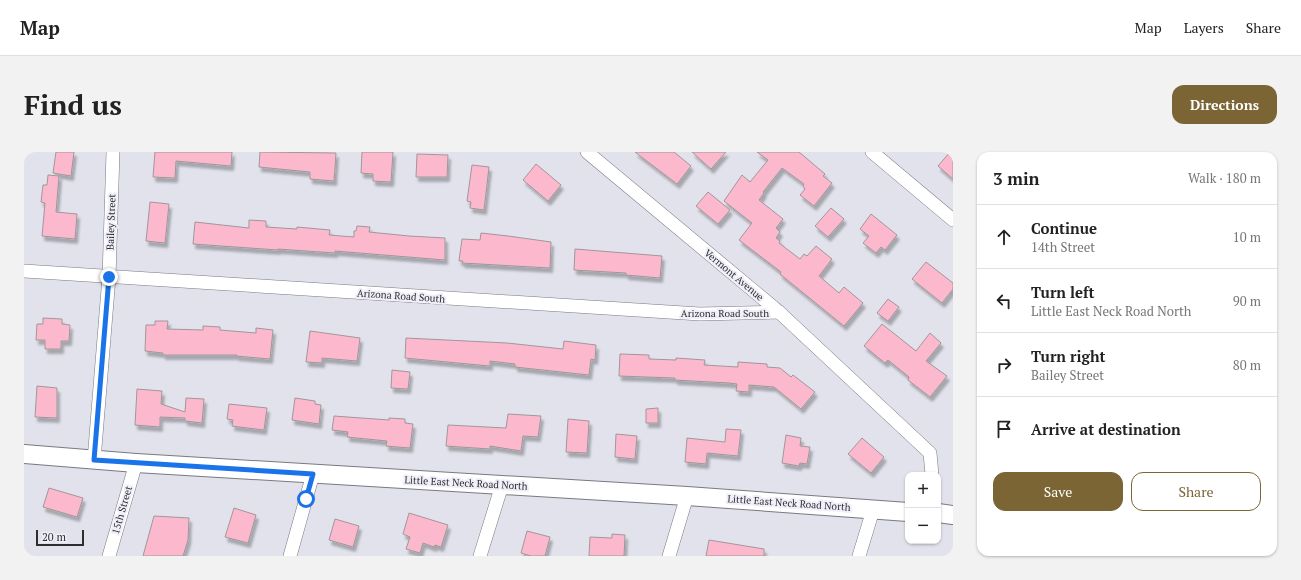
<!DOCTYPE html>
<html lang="en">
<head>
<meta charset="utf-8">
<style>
  :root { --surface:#fff; --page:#f2f2f2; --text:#222; --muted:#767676; --line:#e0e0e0; --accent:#7b6535 }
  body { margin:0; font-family:"PT Serif",serif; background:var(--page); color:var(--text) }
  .controls { position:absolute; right:12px; bottom:12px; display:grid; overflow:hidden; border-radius:8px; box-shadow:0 1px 3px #0004 }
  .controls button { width:36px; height:36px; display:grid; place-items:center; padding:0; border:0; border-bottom:1px solid var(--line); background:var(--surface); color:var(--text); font:20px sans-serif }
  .scale { position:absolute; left:12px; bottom:10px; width:48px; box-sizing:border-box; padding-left:4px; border:2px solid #2d2d30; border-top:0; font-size:11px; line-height:14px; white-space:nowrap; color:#2d2d30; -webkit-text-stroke:3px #f0eff9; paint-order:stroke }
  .stop { position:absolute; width:12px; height:12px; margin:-9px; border:3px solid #1a73e8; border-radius:50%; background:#fff }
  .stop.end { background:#1a73e8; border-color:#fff; box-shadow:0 1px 4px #0008 }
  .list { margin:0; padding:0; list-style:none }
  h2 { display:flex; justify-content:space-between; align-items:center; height:52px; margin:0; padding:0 16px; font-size:17px }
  h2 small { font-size:13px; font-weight:400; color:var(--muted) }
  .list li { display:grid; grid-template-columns:26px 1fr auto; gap:12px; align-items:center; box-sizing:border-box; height:64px; padding:0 16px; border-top:1px solid var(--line) }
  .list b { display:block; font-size:15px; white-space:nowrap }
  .list p { margin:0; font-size:13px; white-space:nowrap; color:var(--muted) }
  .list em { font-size:13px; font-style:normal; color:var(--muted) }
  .actions { display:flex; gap:8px; padding:12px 16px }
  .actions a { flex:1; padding:9px 0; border:1px solid var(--accent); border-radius:12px; text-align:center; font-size:14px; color:var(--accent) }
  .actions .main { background:var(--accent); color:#fff }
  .icon { flex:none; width:22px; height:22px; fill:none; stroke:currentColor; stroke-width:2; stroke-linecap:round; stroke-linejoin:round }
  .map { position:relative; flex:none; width:929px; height:404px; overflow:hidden; border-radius:12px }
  header { display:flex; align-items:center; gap:24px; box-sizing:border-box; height:56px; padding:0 20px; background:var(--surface); border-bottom:1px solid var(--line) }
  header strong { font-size:19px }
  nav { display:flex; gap:22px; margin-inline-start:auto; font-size:14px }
  .intro { display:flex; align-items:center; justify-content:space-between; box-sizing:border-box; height:96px; padding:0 24px }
  h1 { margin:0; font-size:28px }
  .button { padding:10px 18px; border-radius:12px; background:var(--accent); color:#fff; font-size:14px; font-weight:700 }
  main { display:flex; gap:24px; padding:0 24px }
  aside { flex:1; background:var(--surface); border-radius:12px; box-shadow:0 1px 3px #0004 }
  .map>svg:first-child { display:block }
  .building { fill:#fcb9cd; stroke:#a19699; filter:url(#shadow) }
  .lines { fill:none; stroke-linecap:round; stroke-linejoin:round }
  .street-casing { stroke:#797982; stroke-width:14 }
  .secondary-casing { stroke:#797982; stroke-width:20 }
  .street { stroke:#fff; stroke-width:13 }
  .secondary { stroke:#fff; stroke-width:18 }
  .route { stroke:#1a73e8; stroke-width:5 }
  .labels { text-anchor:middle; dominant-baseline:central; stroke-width:4; stroke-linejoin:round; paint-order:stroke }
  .street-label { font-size:10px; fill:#2d2d30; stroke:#f0eff9 }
</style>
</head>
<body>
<header>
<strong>Map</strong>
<nav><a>Map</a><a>Layers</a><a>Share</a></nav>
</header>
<div class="intro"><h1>Find us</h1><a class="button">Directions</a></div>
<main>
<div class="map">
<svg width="929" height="404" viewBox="0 0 929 404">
  <defs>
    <filter id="shadow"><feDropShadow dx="2.5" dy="4.5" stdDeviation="1" flood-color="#0004"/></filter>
  </defs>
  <rect width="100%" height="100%" fill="#e2e2ec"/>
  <g class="building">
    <polygon points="32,0 50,0 47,24 29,21"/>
    <polygon points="131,0 208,0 207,14 152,9 151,26 129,25"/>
    <polygon points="236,0 312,1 310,29 286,27 286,20 235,15"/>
    <polygon points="338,0 369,0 367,30 349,29 349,22 337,21"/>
    <polygon points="611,0 650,0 667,14 653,32"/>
    <polygon points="668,0 702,0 687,17"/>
    <polygon points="733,0 775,0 801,22 799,24 808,31 790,54 776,43 781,37 779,34 780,32 758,16 739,40 740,41 735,48 759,67 752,76 756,80 752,86 756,89 755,91 776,107 780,102 783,104 792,94 808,107 795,124 815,141 820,135 839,151 820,174 756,122 757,120 715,88 728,71 700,49 718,23 726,30 744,8"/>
    <polygon points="926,0 929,0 929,27 914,14"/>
    <polygon points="393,2 424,3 423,25 392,25"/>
    <polygon points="512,12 537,33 524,49 499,28"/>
    <polygon points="448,13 465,15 460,58 446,56 447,50 443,49"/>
    <polygon points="24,23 35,24 32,60 53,62 51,87 18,84 21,51 17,50 19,33 23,33"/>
    <polygon points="684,40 706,58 694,72 672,54"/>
    <polygon points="126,50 145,52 141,91 122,89"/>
    <polygon points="807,56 820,67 804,85 791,74"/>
    <polygon points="847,62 873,83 861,98 857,95 852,101 839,91 845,84 836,77"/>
    <polygon points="225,68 242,69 242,75 273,77 273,75 306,78 305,83 330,85 330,79 332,79 333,74 346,75 345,80 385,84 421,86 421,108 311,99 311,101 254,97 254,98 169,92 171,70 225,76"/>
    <polygon points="457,81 484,84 527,90 526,116 438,111 439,109 435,109 438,87 456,88"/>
    <polygon points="551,97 638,104 636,126 602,123 602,121 550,118"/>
    <polygon points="902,110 929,131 929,137 918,151 888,127"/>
    <polygon points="864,147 875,155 864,169 853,161"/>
    <polygon points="19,166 38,167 38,172 46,173 45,189 37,189 37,197 21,197 21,188 12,188 13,172 19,172"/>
    <polygon points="131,169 144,169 143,177 179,178 179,174 196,175 196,178 232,181 232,176 249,178 246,207 212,204 213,203 139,203 139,201 121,199 122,173 131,173"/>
    <polygon points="858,172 892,199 906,181 917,191 902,209 923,224 906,245 884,228 885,225 864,208 861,211 840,194"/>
    <polygon points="286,179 336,186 333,209 298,206 298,211 282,210"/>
    <polygon points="382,186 483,191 539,197 540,189 572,193 571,208 567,207 565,223 491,215 491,212 466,209 466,214 381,206"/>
    <polygon points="596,202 625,203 625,207 652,208 652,206 681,208 680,213 714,215 714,210 743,212 743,215 756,216 767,225 769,223 791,240 777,257 750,235 725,233 725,240 712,239 713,232 705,231 651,228 651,226 595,224"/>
    <polygon points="368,218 386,220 384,237 367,236"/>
    <polygon points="13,234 33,236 33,266 11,265"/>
    <polygon points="113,237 138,239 137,252 161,260 162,246 180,247 178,271 161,269 161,266 136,265 136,275 111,273"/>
    <polygon points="271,246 291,249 291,252 297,253 295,272 268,268"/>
    <polygon points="205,252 243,256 240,278 208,274 209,268 203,267"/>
    <polygon points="634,256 634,271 622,271 622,257"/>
    <polygon points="484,262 517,264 514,285 499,284 497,299 466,294 466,297 422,294 424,273 482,276"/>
    <polygon points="310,264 365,268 365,266 381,267 381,271 389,272 386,296 362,294 363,289 323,285 324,280 308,278"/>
    <polygon points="544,267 565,269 563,301 542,300"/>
    <polygon points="702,277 717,278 714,304 683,301 682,312 661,310 663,286 701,290"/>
    <polygon points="592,282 613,284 611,307 591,305"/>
    <polygon points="762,283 777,286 776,294 786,295 783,312 776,311 775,314 758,311"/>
    <polygon points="838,286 860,305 847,321 824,302"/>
    <polygon points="25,336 59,346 53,365 19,355"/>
    <polygon points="210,356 232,363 224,391 201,385"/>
    <polygon points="385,361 424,373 417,395 411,393 410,395 399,391 396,401 382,397 386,385 379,382"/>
    <polygon points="130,364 165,366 164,388 159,404 119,404"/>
    <polygon points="311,367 335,374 329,395 305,388"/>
    <polygon points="503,379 526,385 521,404 507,404 497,401"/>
    <polygon points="588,382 601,383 600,404 565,404 566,385 588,386"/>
    <polygon points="685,388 740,397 740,404 682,404"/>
  </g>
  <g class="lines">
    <defs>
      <g id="street">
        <polyline points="563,0 755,160 906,301 908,323"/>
        <polyline points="848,0 929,68"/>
        <polyline points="0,119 676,162 755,160"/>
        <polyline points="70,308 85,125 89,0"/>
        <polyline points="85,404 112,311"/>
        <polyline points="266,404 289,322"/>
        <polyline points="456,404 478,333"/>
        <polyline points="645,404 663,344"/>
        <polyline points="835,404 849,358"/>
      </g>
      <g id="secondary">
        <polyline points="0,302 112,311 663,344 884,360"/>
        <polyline points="914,361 929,363"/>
      </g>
    </defs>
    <use href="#street" class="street-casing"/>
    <use href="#secondary" class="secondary-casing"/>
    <use href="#street" class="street"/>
    <use href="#secondary" class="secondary"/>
  </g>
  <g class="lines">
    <polyline class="route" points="85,125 70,308 289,322 282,347"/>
  </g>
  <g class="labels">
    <g class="street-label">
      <text transform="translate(87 70) rotate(-88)">Bailey Street</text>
      <text transform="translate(710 123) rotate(40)">Vermont Avenue</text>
      <text transform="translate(377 144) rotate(4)">Arizona Road South</text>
      <text x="701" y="161">Arizona Road South</text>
      <text transform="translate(442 331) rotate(3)">Little East Neck Road North</text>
      <text transform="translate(765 351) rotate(4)">Little East Neck Road North</text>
      <text transform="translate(98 358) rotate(-74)">15th Street</text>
    </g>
  </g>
</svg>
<div class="controls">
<button>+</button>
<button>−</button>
</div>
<div class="scale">20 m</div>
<div class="stop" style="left:282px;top:347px"></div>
<div class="stop end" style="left:85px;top:125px"></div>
</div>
<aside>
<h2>3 min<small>Walk · 180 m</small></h2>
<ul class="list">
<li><svg class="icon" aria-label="ahead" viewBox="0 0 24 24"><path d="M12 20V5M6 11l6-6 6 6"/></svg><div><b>Continue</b><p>14th Street</p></div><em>10 m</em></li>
<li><svg class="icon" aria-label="left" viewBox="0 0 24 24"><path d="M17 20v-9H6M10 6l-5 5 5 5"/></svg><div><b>Turn left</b><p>Little East Neck Road North</p></div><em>90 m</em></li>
<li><svg class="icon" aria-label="right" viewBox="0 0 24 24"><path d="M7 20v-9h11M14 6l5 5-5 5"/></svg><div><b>Turn right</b><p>Bailey Street</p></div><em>80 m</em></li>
<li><svg class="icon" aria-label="arrive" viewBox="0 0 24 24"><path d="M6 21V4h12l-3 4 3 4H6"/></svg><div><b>Arrive at destination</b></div></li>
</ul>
<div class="actions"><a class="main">Save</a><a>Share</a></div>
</aside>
</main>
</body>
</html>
